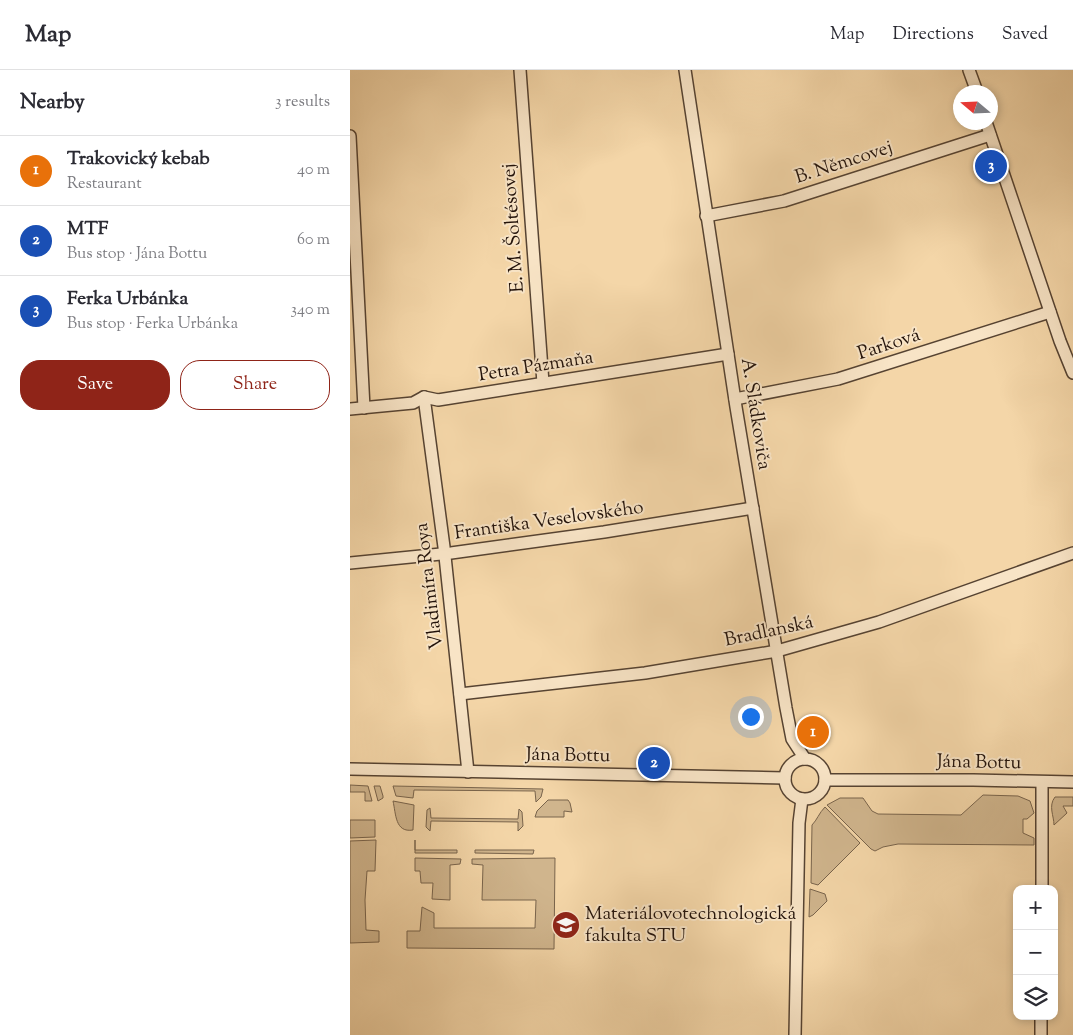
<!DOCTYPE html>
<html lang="en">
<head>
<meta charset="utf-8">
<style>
  :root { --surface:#fff; --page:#f2f2f3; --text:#2b2b33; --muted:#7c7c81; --line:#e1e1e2; --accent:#8f2418 }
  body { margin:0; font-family:"Sorts Mill Goudy",serif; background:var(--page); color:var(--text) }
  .controls { position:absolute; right:15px; bottom:15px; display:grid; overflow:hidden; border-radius:10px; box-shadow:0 2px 8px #0003 }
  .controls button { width:45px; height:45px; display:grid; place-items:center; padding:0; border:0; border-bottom:1px solid var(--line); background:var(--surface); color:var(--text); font:25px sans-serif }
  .compass { position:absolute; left:603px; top:15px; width:45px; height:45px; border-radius:50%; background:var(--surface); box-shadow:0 2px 8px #0003; rotate:289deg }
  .you { position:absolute; left:400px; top:646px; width:18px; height:18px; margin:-12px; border:4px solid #fff; border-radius:50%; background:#1a73e8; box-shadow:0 0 0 8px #1a73e833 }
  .badge { display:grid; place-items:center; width:32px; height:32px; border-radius:50%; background:var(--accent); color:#fff; font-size:16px; font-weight:700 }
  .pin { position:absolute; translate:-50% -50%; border:2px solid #fff; box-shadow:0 1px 5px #0006 }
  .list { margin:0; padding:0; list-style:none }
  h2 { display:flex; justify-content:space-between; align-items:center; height:65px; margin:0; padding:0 20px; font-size:21px }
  h2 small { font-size:16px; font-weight:400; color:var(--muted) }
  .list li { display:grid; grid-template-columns:32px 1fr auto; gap:15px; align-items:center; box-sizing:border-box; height:70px; padding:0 20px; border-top:1px solid var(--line) }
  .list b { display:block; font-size:19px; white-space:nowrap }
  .list p { margin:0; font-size:16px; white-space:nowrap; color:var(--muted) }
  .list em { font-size:16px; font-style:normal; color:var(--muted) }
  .actions { display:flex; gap:10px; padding:15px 20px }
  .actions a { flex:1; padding:11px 0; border:1px solid var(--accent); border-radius:20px; text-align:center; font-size:18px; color:var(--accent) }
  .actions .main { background:var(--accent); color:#fff }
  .icon { flex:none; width:28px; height:28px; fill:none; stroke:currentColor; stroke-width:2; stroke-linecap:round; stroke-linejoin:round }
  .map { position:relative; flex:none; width:723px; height:965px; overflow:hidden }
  header { display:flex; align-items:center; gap:30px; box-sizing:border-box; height:70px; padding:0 25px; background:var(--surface); border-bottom:1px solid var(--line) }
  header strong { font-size:24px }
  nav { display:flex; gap:28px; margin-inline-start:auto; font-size:18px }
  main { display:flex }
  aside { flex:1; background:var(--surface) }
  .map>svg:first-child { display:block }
  .green { fill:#d0b58d; stroke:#79644c }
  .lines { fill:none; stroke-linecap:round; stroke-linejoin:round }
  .street-casing { stroke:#564332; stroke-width:14 }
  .street { stroke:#f8e4c6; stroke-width:11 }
  .labels { text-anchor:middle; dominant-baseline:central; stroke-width:4; stroke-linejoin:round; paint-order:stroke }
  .street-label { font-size:19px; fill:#22120a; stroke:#f8e4c6 }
  .poi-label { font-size:19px; fill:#22120a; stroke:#f8e4c6; text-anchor:start }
</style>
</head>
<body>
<header>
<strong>Map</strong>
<nav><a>Map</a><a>Directions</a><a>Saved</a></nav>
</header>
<main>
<aside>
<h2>Nearby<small>3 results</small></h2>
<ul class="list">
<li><span class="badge" style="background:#e8710a">1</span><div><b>Trakovický kebab</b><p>Restaurant</p></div><em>40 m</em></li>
<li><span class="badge" style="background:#1a4fb4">2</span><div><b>MTF</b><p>Bus stop · Jána Bottu</p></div><em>60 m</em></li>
<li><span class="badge" style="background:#1a4fb4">3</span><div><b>Ferka Urbánka</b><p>Bus stop · Ferka Urbánka</p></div><em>340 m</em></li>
</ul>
<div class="actions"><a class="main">Save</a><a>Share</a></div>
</aside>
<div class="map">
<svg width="723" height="965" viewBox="0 0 723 965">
  <rect width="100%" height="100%" fill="#f4d6a8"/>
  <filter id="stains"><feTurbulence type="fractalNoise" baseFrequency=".004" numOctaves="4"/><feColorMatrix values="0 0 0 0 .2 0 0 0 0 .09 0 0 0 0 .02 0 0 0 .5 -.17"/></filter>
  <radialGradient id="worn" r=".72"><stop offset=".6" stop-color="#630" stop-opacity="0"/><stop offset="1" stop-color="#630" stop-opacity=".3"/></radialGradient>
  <g class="green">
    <polygon points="0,715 18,716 22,731 15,731 15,722 0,722"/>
    <polygon points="24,716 30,716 33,726 33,728 28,731"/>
    <polygon points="43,716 193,719 191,727 186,732 185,721 64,720 63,728 46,726"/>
    <polygon points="633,725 668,726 680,731 684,743 677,749 673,749 673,763 684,768 684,775 548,774 533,777 525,781 521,779 477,735 490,728 513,728 522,741 528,744 611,745"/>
    <path d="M 705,727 L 723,727 L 723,736 L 713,736 L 717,743 L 704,755 C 704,746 698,736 705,727 Z"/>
    <polygon points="198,730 218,730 220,733 222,742 214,741 214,747 185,747 187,741"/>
    <path d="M 43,731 L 64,735 L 63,760 C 45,763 46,744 43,731 Z"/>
    <path d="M 475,737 L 510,773 L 468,815 L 461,813 L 462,755 C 467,750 469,743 475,737 Z"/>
    <polygon points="80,738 81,748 168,749 169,739 172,742 173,756 168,761 168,752 81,751 80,761 76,757 77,740"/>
    <polygon points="0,750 25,750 25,767 0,768"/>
    <polygon points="26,770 25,801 17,801 15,830 16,860 29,861 29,872 0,873 0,771"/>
    <polygon points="65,770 65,780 107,780 107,783 65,783"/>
    <polygon points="125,780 184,780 183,784 125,783"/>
    <polygon points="65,788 111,789 110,794 100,795 100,830 82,829 83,813 71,813 70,801 65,801"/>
    <polygon points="205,788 204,879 57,878 57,861 70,861 72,837 84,843 84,858 185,858 186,830 132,830 133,795 122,794 122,789"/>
    <polygon points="460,819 475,824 477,831 463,845 459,847"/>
  </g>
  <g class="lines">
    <defs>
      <g id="street">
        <polyline points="170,0 193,313"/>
        <polyline points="335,0 386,337 436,638 442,669 455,689"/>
        <polyline points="619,0 627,22"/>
        <polyline points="636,52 710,271 723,303"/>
        <polyline points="0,66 14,338"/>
        <polyline points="356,146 434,131 640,65"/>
        <polyline points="74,327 94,477 118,702"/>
        <polyline points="385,329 488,309 700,242"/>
        <polyline points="0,339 63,333 74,327 88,330 378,284"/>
        <polyline points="0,493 101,483 254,462 403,438"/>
        <polyline points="110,624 295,603 427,581 529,552 723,483"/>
        <circle cx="455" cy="709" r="20"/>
        <polyline points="0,699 435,708"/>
        <polyline points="475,710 623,710 723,712"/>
        <polyline points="692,819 692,712"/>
        <polyline points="445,965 449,753 452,729"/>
        <polyline points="691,965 691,946"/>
      </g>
    </defs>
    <use href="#street" class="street-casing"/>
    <use href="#street" class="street"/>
  </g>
  <defs>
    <symbol id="university-disc" viewBox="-11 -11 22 22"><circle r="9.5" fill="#8f2418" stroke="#f8e4c6"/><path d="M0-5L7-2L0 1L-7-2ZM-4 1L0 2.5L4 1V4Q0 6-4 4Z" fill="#fff"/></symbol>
  </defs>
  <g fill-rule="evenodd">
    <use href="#university-disc" x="200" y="839" width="32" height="32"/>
  </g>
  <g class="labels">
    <g class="street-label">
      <text transform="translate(494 93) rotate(-18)">B. Němcovej</text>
      <text transform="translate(164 158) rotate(-94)">E. M. Šoltésovej</text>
      <text transform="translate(539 275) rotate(-18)">Parková</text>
      <text transform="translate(186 297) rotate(-9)">Petra Pázmaňa</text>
      <text transform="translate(405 344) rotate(81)">A. Sládkoviča</text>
      <text transform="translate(199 451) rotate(-8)">Františka Veselovského</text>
      <text transform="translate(80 516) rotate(-97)">Vladimíra Roya</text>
      <text transform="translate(419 562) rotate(-12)">Bradlanská</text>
      <text transform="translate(218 686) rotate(1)">Jána Bottu</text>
      <text transform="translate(629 693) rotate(1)">Jána Bottu</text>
    </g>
    <g class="poi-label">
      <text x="235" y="844">Materiálovotechnologická<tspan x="235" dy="22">fakulta STU</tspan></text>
    </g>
  </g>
  <rect width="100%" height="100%" filter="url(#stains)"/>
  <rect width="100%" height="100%" fill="url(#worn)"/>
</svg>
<div class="controls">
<button>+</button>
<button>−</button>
<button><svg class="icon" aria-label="layers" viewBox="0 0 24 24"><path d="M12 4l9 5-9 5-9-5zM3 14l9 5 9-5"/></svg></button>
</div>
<svg class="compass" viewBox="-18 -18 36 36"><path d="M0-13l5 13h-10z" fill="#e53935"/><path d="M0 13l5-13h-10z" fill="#7c7c81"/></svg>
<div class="you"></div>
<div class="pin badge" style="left:463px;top:662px;background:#e8710a">1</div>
<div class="pin badge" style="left:304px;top:693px;background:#1a4fb4">2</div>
<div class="pin badge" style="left:641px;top:96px;background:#1a4fb4">3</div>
</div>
</main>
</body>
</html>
